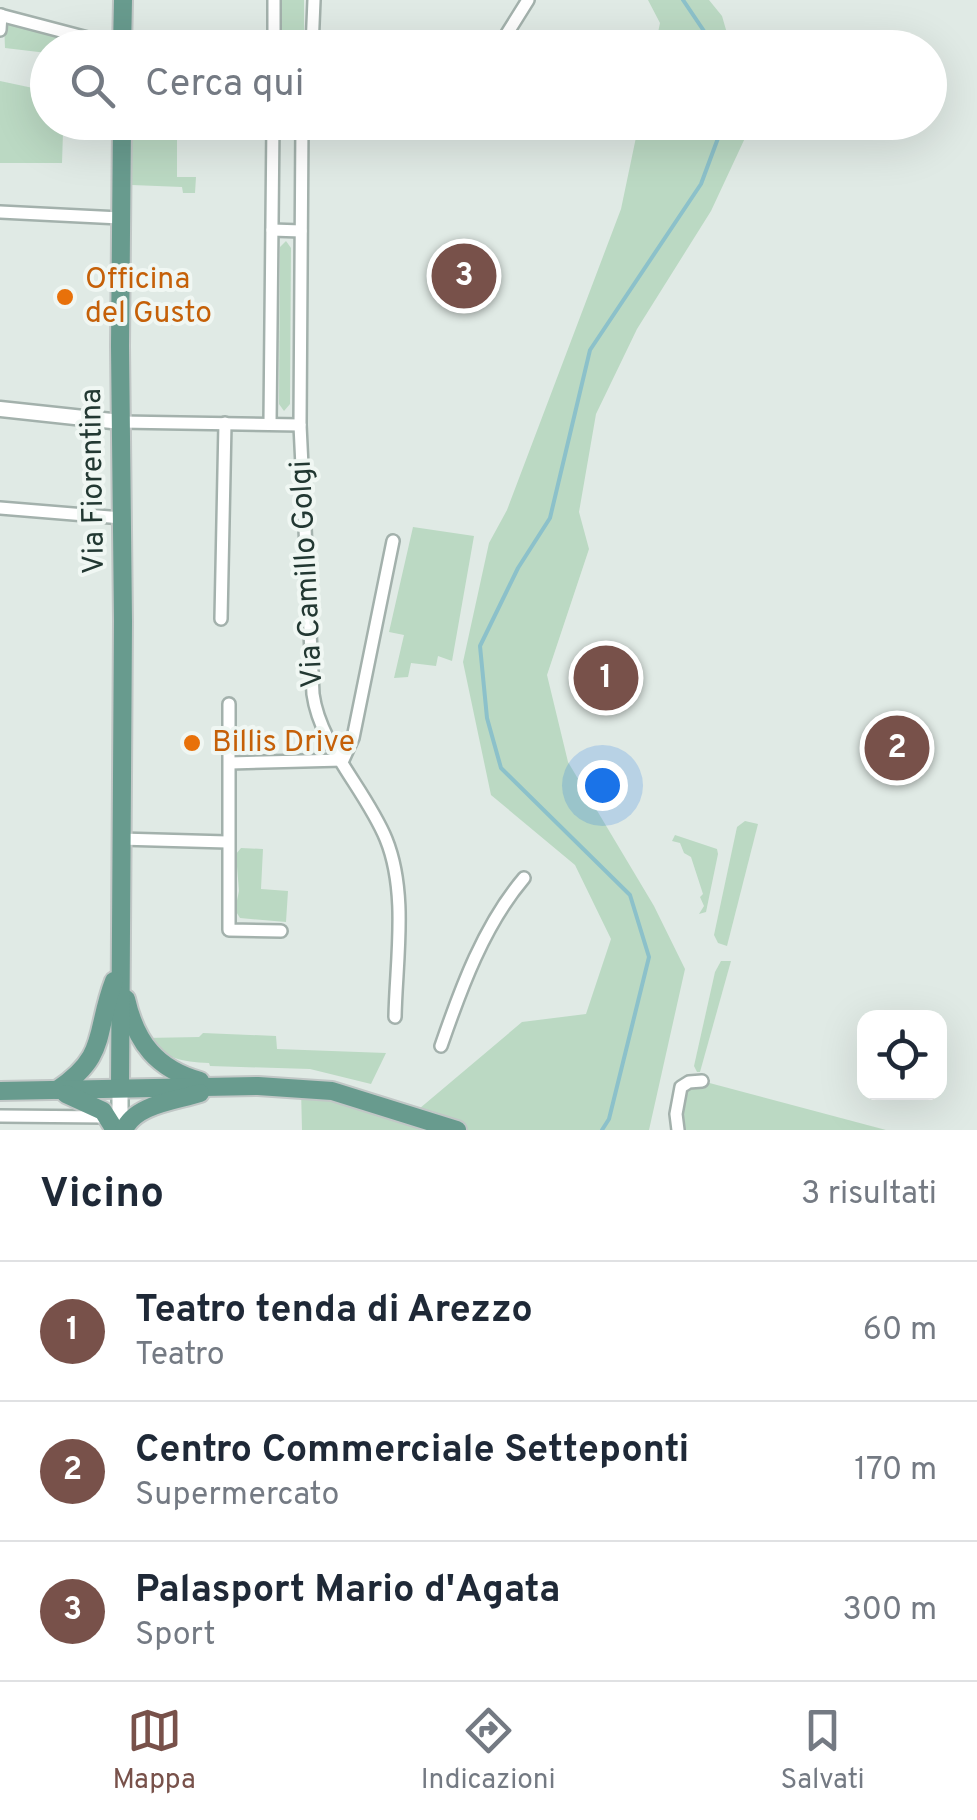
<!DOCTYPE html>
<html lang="it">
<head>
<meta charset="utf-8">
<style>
  :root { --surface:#fff; --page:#f6f6f7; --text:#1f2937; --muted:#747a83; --line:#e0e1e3; --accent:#78514a }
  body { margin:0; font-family:Overpass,sans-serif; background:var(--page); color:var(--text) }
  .controls { position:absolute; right:30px; bottom:30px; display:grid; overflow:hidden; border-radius:20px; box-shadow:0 10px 40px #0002 }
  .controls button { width:90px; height:90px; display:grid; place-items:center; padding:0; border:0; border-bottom:2px solid var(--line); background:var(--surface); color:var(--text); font:50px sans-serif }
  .you { position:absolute; left:602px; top:785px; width:35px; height:35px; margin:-25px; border:8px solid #fff; border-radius:50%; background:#1a73e8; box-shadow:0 0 0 15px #1a73e833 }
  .badge { display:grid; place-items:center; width:65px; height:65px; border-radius:50%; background:var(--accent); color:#fff; font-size:32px; font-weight:700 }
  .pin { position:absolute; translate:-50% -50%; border:5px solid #fff; box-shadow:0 2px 10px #0006 }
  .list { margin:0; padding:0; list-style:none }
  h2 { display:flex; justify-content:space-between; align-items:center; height:130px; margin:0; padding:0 40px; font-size:42px }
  h2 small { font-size:32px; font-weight:400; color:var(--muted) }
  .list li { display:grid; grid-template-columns:65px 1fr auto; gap:30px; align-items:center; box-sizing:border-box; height:140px; padding:0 40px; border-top:2px solid var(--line) }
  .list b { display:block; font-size:38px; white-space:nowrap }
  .list p { margin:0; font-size:32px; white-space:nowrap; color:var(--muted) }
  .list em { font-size:32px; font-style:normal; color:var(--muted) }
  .icon { flex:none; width:55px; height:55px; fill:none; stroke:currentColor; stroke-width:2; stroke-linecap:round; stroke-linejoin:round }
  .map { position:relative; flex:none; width:977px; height:1130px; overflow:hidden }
  .search { position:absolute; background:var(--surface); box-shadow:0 10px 40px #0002; left:30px; right:30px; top:30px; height:110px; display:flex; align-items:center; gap:25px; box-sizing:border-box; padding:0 35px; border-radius:55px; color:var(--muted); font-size:38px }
  .sheet { height:550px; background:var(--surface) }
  nav { display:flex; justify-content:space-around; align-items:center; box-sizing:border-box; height:140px; border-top:2px solid var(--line); background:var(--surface); font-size:28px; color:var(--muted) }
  nav a { display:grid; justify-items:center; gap:5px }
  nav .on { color:var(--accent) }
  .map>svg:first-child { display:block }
  .green { fill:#bbd9c3 }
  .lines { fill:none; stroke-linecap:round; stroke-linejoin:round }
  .stream { stroke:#8cc1ca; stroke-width:4 }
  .minor-casing { stroke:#a3b1ac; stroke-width:16 }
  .tertiary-casing { stroke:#a3b1ac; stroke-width:19 }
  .secondary-casing { stroke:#a0b4ad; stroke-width:20 }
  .primary-casing { stroke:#c1c7c6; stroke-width:22 }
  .minor { stroke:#fff; stroke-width:11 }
  .tertiary { stroke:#fff; stroke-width:14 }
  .secondary { stroke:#fff; stroke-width:15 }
  .primary { stroke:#689b8e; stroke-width:18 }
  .food-dot { fill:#e8710a; stroke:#f0f7f3; stroke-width:4 }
  .labels { text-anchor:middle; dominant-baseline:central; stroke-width:8; stroke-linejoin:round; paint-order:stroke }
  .food-label { font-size:30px; fill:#c56008; stroke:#f0f7f3; text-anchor:start }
  .street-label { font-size:30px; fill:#223832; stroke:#f0f7f3 }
</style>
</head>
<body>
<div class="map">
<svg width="977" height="1130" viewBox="0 0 977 1130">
  <rect width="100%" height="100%" fill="#e0eae5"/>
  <g class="green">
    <rect x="282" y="0" width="22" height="47"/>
    <polygon points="648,0 709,0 722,16 731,47 655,47 660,23"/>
    <polygon points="4,23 108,46 108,47 48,48 47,53 5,48"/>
    <polygon points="0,81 47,91 48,122 61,123 60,131 63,132 62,163 0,163"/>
    <polygon points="136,123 202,123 202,133 189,133 188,138 177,139 177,177 196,177 195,193 183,193 182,187 132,185 132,130 136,129"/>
    <polygon points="639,123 752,123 711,211 637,329 596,414 579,512 589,549 547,675 568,762 654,906 685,969 649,1130 302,1130 301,1089 413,1114 522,1022 586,1014 611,939 575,865 491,795 463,662 489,543 507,510 621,209"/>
    <polygon points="286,241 291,248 290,404 284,411 279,404 280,247"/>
    <polygon points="413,527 474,536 452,661 438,656 436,666 411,663 408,677 394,678 404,635 389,632"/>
    <polygon points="745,821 758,824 727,946 718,943 714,935 737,827"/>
    <polygon points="675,835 717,849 718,854 706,912 699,914 704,906 700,897 703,894 691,857 684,853 680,843 672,841"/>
    <polygon points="241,848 263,849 261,889 288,891 286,922 240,918 235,910 239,891 236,854"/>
    <polygon points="721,961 731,961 700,1072 697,1072 694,1066 715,972"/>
    <path d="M 203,1033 L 276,1036 L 277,1049 L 386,1053 L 371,1084 L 310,1069 L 210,1066 L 209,1063 C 181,1062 165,1058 146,1038 L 199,1037 Z"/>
    <polygon points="702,1081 886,1130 678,1130 682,1087"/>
  </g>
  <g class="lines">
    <g class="stream">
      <polyline points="683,0 706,34 710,48"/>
      <polyline points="602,1130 609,1119 649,957 630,895 501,768 487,718 480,646 518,568 550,518 590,350 701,184 724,122"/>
    </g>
    <defs>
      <g id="minor">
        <polyline points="0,15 122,47"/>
        <polyline points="0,30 1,15"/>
        <polyline points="274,48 274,0"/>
        <polyline points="312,48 314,0"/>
        <polyline points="498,48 528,0"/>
        <path d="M 302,122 L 300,425 L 313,694 C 320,746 366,790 386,839 C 408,893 396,961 395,1017"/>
        <polyline points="0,212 120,218"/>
        <polyline points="272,230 301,231"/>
        <polyline points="121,422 300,425"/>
        <polyline points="270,423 273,122"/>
        <polyline points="0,508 122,518"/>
        <polyline points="221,619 225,423"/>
        <polyline points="229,704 229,930 281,931"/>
        <polyline points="230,763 343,760 353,738 393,541"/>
        <polyline points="120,839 227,842"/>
        <path d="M 441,1046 C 461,988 484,925 524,878"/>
        <polyline points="0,1116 106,1117"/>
        <polyline points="678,1130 676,1114 681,1087 689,1082 702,1081"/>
      </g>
      <polyline id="tertiary" points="0,409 121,422"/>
      <polyline id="secondary" points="120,1088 120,1130"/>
      <g id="primary">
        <polyline points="122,48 123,0"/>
        <path d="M 126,999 C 136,1043 157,1069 200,1081"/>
        <polyline points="120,1088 123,621 120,346 122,122"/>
        <path d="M 57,1090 C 109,1055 94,1033 114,981"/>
        <polyline points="0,1091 258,1086 332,1091 457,1130"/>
        <polyline points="66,1094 103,1111 115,1130"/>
        <path d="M 124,1130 C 135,1104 176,1101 200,1093"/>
      </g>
    </defs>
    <use href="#minor" class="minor-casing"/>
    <use href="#tertiary" class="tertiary-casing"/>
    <use href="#secondary" class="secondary-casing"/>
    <use href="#primary" class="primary-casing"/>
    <use href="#minor" class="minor"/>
    <use href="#tertiary" class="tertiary"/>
    <use href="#secondary" class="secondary"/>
    <use href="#primary" class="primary"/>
  </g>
  <g class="food-dot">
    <circle cx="65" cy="297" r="10"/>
    <circle cx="192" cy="743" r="10"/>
  </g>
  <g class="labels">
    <g class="food-label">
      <text x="85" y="280">Officina<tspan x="85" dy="34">del Gusto</tspan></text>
      <text x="212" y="743">Billis Drive</text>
    </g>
    <g class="street-label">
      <text transform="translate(94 481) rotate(-91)">Via Fiorentina</text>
      <text transform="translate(308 574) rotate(-93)">Via Camillo Golgi</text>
    </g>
  </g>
</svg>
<div class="controls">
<button><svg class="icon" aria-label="locate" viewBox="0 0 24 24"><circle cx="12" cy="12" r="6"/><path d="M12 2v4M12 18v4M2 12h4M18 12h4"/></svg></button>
</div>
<div class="you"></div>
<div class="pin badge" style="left:606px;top:678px">1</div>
<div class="pin badge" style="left:897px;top:748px">2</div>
<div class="pin badge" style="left:464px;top:276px">3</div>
<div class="search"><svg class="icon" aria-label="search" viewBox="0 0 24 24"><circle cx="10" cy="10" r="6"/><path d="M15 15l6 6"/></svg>Cerca qui</div>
</div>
<section class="sheet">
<h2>Vicino<small>3 risultati</small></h2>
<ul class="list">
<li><span class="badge">1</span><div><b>Teatro tenda di Arezzo</b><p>Teatro</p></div><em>60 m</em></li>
<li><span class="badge">2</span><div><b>Centro Commerciale Setteponti</b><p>Supermercato</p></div><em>170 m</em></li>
<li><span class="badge">3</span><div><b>Palasport Mario d'Agata</b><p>Sport</p></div><em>300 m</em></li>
</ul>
</section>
<nav>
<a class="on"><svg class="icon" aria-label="map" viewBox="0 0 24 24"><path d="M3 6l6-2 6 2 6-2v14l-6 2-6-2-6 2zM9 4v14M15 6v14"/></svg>Mappa</a>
<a><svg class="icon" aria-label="directions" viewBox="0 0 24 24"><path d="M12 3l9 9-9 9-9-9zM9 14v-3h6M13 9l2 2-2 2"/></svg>Indicazioni</a>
<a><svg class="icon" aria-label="saved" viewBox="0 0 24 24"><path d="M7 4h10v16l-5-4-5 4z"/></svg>Salvati</a>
</nav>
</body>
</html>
